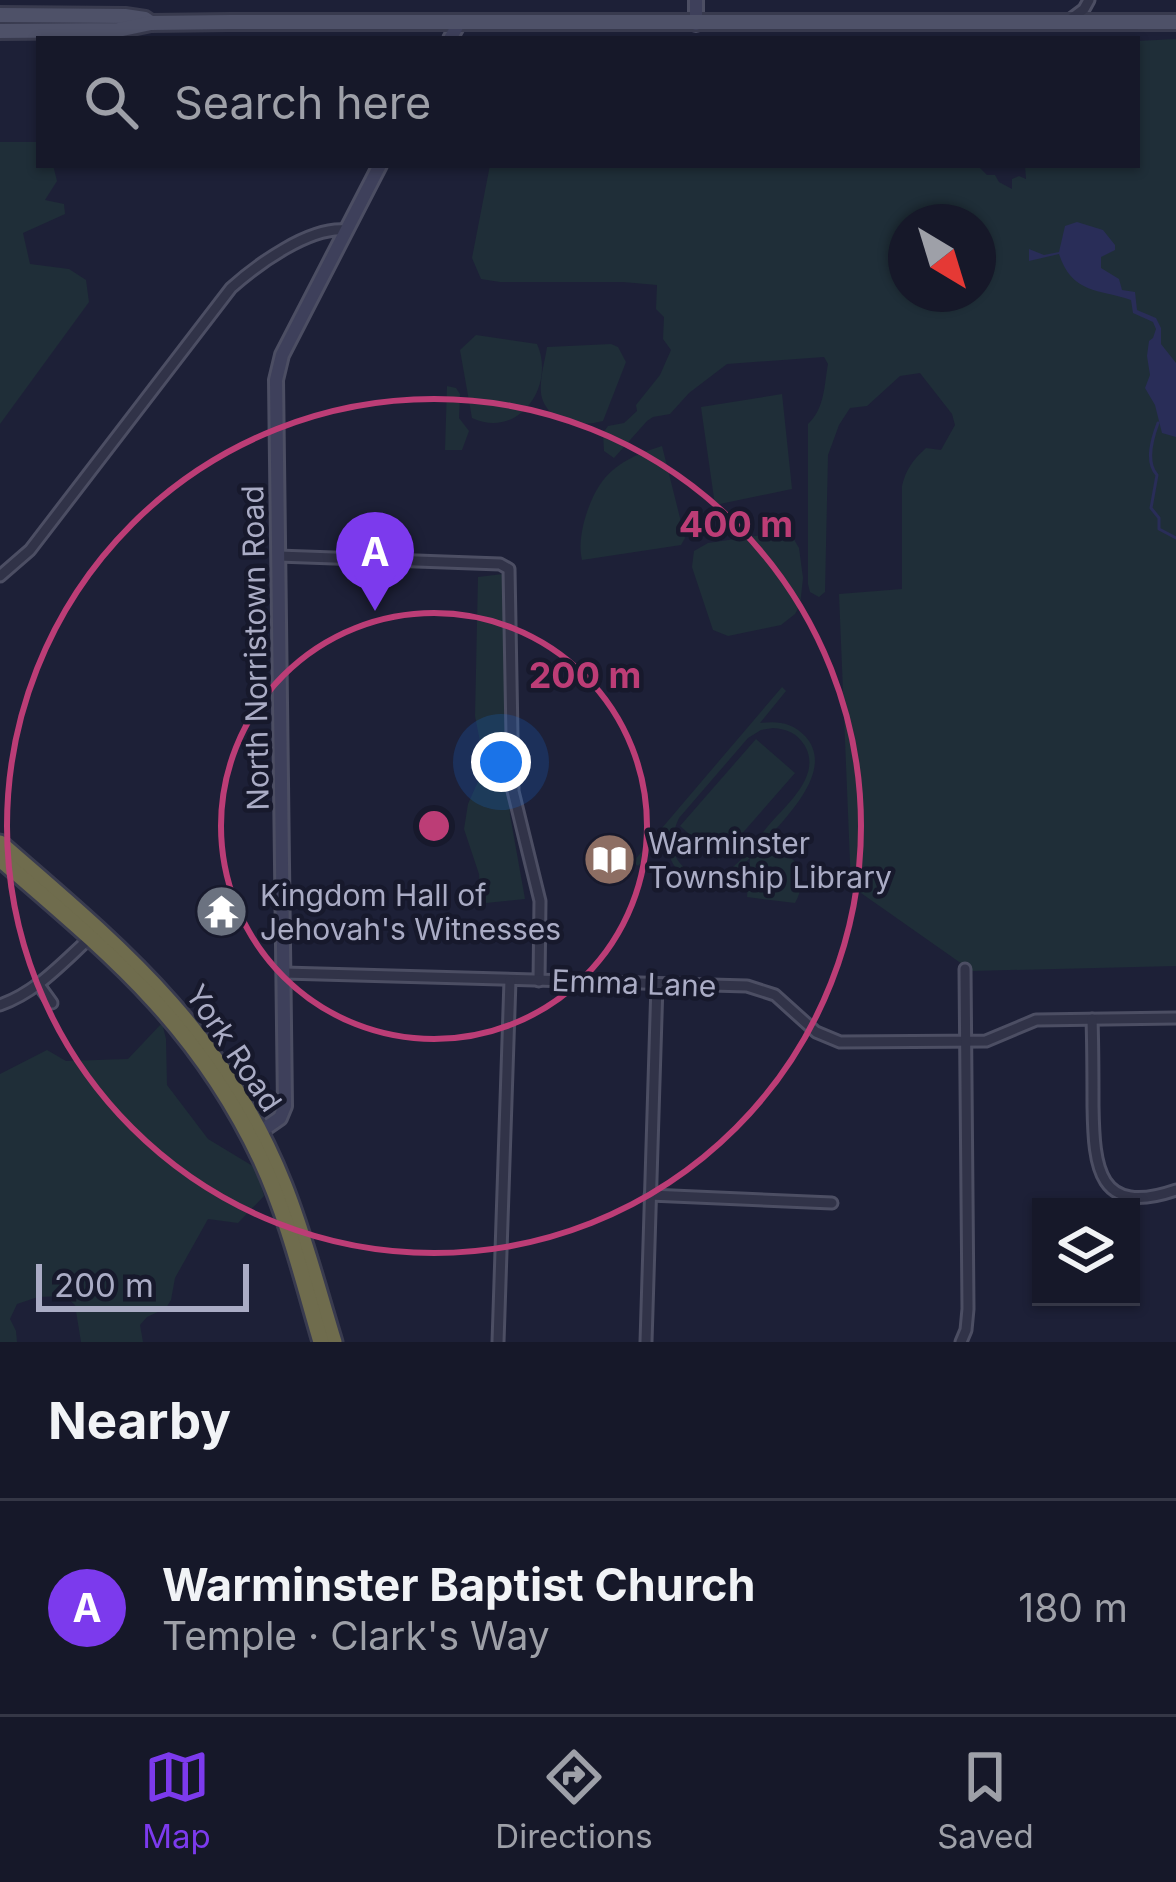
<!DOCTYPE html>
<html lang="en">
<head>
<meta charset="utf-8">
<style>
  :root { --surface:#161829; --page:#1f2131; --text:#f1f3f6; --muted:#9ea0a8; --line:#353746; --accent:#7c3aed }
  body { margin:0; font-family:Inter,sans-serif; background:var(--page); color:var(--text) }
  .controls { position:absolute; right:36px; bottom:36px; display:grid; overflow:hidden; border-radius:0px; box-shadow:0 3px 9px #0004 }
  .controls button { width:108px; height:108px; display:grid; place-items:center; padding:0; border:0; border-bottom:3px solid var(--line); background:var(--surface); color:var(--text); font:60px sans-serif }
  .compass { position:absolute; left:888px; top:204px; width:108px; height:108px; border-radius:50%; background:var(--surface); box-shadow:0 3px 9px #0004; rotate:142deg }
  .scale { position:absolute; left:36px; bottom:30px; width:213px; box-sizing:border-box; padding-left:12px; border:6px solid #aaacc5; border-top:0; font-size:33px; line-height:42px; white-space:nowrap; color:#aaacc5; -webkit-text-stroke:9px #17192c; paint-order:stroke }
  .you { position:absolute; left:501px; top:762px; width:42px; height:42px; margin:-30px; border:9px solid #fff; border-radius:50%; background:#1a73e8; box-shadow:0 0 0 18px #1a73e833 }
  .badge { display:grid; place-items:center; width:78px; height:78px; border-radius:50%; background:var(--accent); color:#fff; font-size:39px; font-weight:700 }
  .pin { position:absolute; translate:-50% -99px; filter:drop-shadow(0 3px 6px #0008) }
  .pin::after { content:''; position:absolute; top:63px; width:42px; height:36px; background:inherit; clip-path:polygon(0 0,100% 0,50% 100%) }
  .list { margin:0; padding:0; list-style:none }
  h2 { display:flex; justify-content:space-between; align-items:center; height:156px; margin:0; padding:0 48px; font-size:51px }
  h2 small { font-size:39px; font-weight:400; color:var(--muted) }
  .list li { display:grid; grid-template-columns:78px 1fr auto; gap:36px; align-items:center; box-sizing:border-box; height:216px; padding:0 48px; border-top:3px solid var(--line) }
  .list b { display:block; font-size:45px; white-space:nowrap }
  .list p { margin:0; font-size:39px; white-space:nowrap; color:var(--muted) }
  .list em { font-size:39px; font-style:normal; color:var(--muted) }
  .icon { flex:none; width:66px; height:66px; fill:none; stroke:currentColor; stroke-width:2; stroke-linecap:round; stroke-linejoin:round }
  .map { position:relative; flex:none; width:1176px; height:1342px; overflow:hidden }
  .search { position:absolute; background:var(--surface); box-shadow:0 3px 9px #0004; left:36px; right:36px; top:36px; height:132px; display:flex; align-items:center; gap:30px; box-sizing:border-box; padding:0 42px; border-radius:0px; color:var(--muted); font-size:45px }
  .sheet { height:372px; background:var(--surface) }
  nav { display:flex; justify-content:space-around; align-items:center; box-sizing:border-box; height:168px; border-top:3px solid var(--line); background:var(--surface); font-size:33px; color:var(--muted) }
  nav a { display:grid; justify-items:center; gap:6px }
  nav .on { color:var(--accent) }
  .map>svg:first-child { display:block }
  .green { fill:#1f2e38; fill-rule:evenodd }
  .water { fill:#292d58 }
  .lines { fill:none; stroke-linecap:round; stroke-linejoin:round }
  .stream { stroke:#292d58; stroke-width:3 }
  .street-casing { stroke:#4c4e63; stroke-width:15 }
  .secondary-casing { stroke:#4c4e63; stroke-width:18 }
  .primary-casing { stroke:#383a4e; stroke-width:20 }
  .highway-casing { stroke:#393b4f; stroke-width:21 }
  .street { stroke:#313348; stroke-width:9 }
  .secondary { stroke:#3e405b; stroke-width:12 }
  .primary { stroke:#4e5168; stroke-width:14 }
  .highway { stroke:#6f6c4d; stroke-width:15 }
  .ring { fill:none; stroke:#bc3d76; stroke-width:6 }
  .labels { text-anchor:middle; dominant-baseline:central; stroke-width:9; stroke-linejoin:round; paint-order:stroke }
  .street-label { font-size:30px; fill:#aaacc5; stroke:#17192c }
  .poi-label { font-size:30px; fill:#aaacc5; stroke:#17192c; text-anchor:start }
  .centre { fill:#bc3d76; stroke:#17192c; stroke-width:6 }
  .ring-label { font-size:36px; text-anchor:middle; font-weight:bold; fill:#bc3d76; stroke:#17192c; stroke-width:9; stroke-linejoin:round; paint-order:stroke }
</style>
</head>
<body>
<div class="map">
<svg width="1176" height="1342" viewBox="0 0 1176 1342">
  <rect width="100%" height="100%" fill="#1d2037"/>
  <g class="green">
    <path d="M 1176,39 L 1176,966 L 972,971 L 851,886 L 839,594 L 902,589 L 902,486 C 906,469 913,460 926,448 L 941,450 L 955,425 L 952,414 L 920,373 L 900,376 L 867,406 L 850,408 L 839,425 L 828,455 L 825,592 L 819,597 L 810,592 L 808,584 L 808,424 C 825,408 824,386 828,364 L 824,357 L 727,364 L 689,393 L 670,414 L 653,417 L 647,421 L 614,458 L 604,451 L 603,433 L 608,426 L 624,423 L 637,411 L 636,405 L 660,375 L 671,350 L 663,339 L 664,317 L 656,309 L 657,285 L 623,282 L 500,282 L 481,279 L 472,258 L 490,165 L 977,165 L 987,175 L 995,175 L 999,182 L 1012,189 L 1012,179 L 1019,176 L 1026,179 L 1025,165 L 1137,165 L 1137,41 ZM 906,222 L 978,222 L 978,294 L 906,294 Z"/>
    <polygon points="0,142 39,142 39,165 53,165 57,181 45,200 64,204 65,214 23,233 30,264 69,269 86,280 89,302 0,424"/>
    <path d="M 476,335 L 537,344 C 556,386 518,440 472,418 L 460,350 Z"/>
    <path d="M 611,344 L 618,347 L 626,362 L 603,421 C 581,427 550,424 542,398 C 538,384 545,361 547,347 Z"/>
    <polygon points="447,386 456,388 460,394 459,418 469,431 462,450 445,450"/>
    <polygon points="782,394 792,489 715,505 701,407"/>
    <path d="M 662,446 L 685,538 L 681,545 L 582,560 C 579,546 581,535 584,522 C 597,475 617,460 662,446 Z"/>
    <polygon points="789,531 799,548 803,578 800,605 795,614 781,625 728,636 713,630 692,567 694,551 708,543"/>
    <polygon points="503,574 510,815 525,899 486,903 480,895 479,874 464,829 468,804 485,766 475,716 478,577"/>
    <path d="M 782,687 L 786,691 L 760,723 C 777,721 792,722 805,736 C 840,774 773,829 750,858 C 756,856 763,854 770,853 C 802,851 808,881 795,903 L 747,897 L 750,858 C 715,895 670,891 665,835 L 638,866 L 633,862 ZM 773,728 C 787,729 797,733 805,746 C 822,776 786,805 768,826 C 755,842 741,866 722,873 C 707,879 689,875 679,862 C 669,848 672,833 679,818 L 748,738 L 761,730 Z"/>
    <polygon points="756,739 795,773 719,860 680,826"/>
    <polygon points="162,1023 166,1039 167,1085 208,1139 256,1168 264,1196 238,1223 208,1219 175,1278 171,1300 166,1308 147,1317 140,1325 143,1342 81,1342 75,1305 65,1296 38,1297 17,1304 10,1319 16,1331 17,1342 0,1342 0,1074 47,1050 66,1061 128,1059"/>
  </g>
  <path class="water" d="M 1077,222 L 1103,230 L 1115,245 L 1115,250 L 1101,257 L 1101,268 L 1119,279 L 1122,290 L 1135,292 L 1137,310 L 1156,318 L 1161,328 L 1161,344 L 1176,363 L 1176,437 L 1162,433 L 1155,405 L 1145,388 L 1150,375 L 1147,356 L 1149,341 L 1153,338 L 1156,329 L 1153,322 L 1133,313 L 1131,300 C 1099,289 1072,294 1059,254 L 1029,261 L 1029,249 L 1044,255 L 1059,252 L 1065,226 Z"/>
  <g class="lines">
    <path class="stream" d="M 1158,423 C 1152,439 1145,462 1157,475 L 1151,508 L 1159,518 L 1159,529 L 1176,538"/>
    <defs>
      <g id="street">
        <polyline points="1068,21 1084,9 1089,0"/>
        <polyline points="278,556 500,564 509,569 513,791 540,901 539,981"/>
        <path d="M 0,576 L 30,550 L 231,288 C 258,264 309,227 345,230"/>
        <polyline points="284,973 747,986 775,995 816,1032 840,1042 986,1041 1036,1020 1176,1018"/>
        <polyline points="39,985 52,1003"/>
        <path d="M 0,1005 C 37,992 62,963 91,937"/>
        <path d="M 1092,1019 C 1093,1048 1093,1077 1093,1106 C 1094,1168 1098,1217 1176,1190"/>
        <polyline points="650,1195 832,1203"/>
        <polyline points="498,1342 510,980"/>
        <polyline points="646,1342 657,984"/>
        <polyline points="961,1342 966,1330 968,1309 965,969"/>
      </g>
      <g id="secondary">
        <polyline points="696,24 696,0"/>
        <polyline points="450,39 459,23"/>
        <polyline points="257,1134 280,1118 285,1106 276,380 282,355 380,165"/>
      </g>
      <g id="primary">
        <polyline points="0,15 125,16 145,19 151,23"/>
        <polyline points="0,31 118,30 151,23 229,22 1176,22"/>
      </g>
      <g id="highway">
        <path d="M 0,843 C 120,947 223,1031 284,1185 C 304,1235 318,1290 334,1342"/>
        <path d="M 0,859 C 110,954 197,1024 261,1160 C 288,1218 303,1281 321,1342"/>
      </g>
    </defs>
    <use href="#street" class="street-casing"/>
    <use href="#secondary" class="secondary-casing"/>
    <use href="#primary" class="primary-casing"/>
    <use href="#highway" class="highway-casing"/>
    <use href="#street" class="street"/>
    <use href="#secondary" class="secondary"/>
    <use href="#primary" class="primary"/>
    <use href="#highway" class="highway"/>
  </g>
  <g class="ring">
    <circle cx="434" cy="826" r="213"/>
    <circle cx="434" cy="826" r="427"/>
  </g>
  <defs>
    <symbol id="library-disc" viewBox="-11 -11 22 22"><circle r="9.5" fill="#8d6e63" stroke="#17192c"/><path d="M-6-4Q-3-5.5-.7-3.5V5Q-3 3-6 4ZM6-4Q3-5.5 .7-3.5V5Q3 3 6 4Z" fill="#fff"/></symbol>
    <symbol id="temple-disc" viewBox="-11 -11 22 22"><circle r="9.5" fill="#6b7280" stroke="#17192c"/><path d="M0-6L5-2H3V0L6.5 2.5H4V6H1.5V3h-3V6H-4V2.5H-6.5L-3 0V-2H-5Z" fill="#fff"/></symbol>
  </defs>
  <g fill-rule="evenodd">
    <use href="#library-disc" x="580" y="830" width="59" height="59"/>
    <use href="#temple-disc" x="192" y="882" width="59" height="59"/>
  </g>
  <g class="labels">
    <g class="street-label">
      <text transform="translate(255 648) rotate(-91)">North Norristown Road</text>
      <text transform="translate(634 983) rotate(2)">Emma Lane</text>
      <text transform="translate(234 1048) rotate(56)">York Road</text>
    </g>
    <g class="poi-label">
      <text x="648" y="843">Warminster<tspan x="648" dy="34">Township Library</tspan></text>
      <text x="260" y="895">Kingdom Hall of<tspan x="260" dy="34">Jehovah's Witnesses</tspan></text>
    </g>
  </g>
  <circle cx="434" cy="826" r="18" class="centre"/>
  <g class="ring-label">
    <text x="736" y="537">400 m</text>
    <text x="585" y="688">200 m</text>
  </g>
</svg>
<div class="controls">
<button><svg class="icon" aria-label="layers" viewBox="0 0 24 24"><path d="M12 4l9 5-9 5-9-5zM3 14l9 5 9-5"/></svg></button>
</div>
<svg class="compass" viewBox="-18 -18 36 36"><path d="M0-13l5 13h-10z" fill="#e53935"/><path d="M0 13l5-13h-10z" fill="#9ea0a8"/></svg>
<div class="scale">200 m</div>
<div class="you"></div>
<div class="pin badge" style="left:375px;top:611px">A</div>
<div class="search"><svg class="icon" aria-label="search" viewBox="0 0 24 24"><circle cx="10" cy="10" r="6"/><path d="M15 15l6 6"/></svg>Search here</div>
</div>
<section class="sheet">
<h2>Nearby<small></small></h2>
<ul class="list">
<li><span class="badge">A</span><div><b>Warminster Baptist Church</b><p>Temple · Clark's Way</p></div><em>180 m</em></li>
</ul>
</section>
<nav>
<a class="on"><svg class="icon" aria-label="map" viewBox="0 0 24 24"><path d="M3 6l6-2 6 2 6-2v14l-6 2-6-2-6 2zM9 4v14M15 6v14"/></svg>Map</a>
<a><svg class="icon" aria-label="directions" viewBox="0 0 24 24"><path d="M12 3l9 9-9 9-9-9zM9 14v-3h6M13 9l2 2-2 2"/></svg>Directions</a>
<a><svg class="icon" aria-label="saved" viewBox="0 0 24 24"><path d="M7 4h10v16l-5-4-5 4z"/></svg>Saved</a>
</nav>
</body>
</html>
